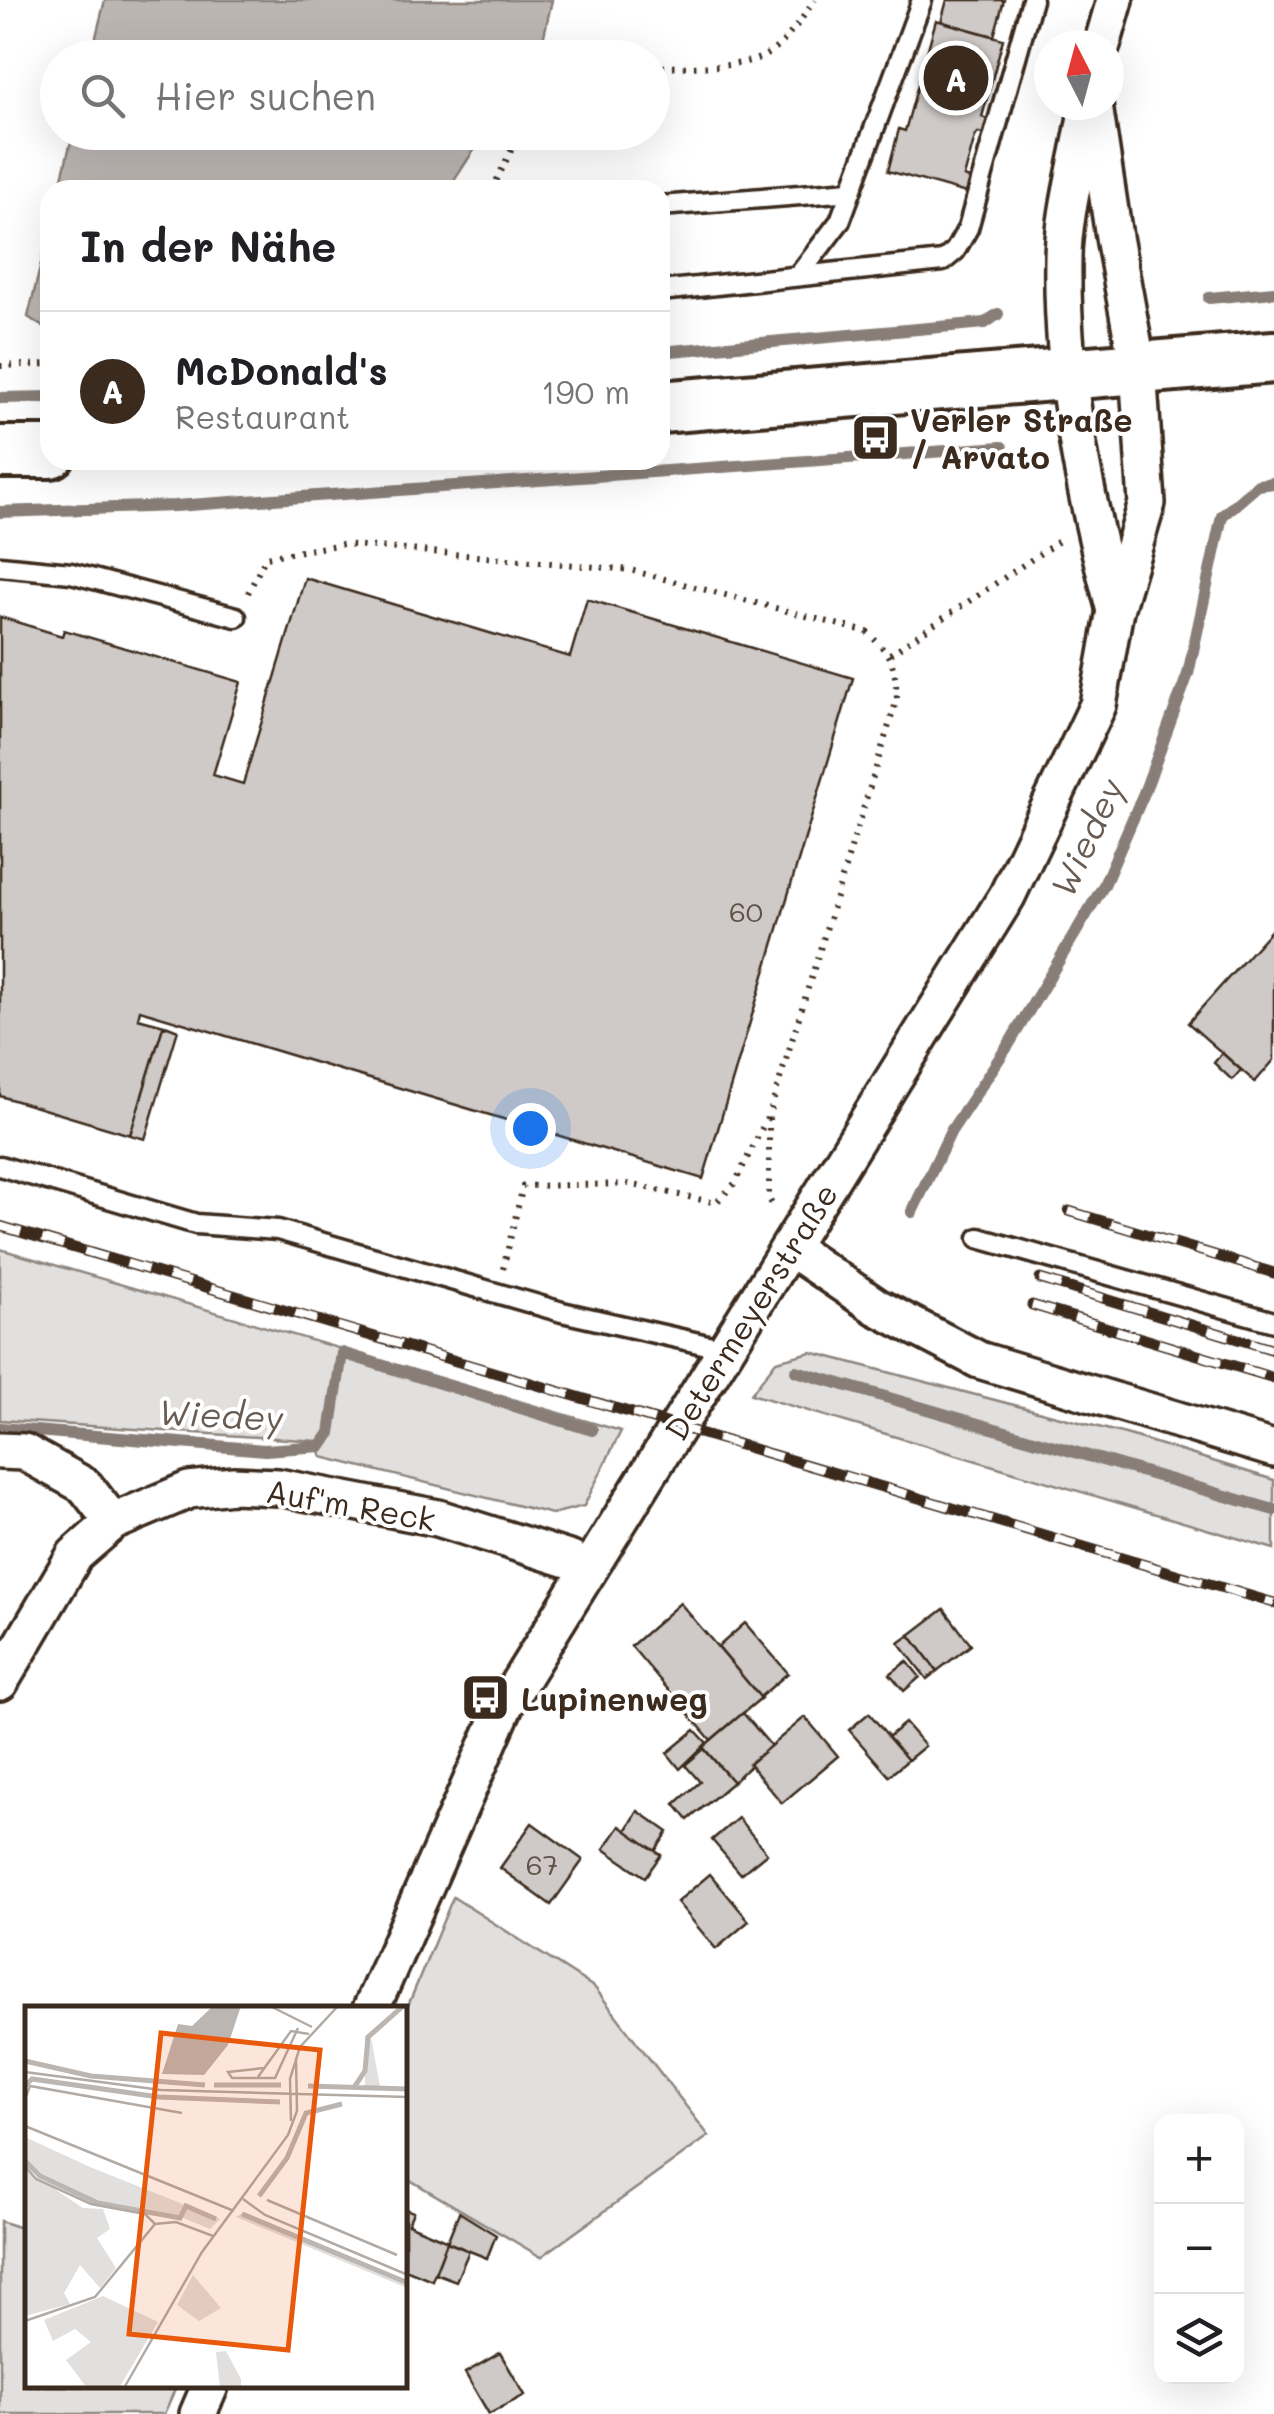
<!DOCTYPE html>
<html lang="de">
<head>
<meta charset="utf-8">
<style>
  :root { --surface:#fff; --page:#f2f2f2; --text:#202124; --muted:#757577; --line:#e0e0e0; --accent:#3b2a1e }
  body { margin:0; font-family:Mali,sans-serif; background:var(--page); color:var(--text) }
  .controls { position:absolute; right:30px; bottom:30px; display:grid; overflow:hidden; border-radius:20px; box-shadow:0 10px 40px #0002 }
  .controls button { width:90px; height:90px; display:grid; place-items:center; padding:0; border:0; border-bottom:2px solid var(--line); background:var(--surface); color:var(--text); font:50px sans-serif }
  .compass { position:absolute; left:1034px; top:30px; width:90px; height:90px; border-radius:50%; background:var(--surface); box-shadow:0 10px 40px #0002; rotate:354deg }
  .you { position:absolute; left:530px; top:1128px; width:35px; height:35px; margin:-25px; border:8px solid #fff; border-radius:50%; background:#1a73e8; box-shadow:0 0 0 15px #1a73e833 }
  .badge { display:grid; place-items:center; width:65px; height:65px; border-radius:50%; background:var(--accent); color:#fff; font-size:32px; font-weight:700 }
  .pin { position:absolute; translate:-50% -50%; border:5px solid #fff; box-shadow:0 2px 10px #0006 }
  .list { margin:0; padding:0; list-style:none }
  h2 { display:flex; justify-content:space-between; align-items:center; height:130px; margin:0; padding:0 40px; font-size:42px }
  h2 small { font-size:32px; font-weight:400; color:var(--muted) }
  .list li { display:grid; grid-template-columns:65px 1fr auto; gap:30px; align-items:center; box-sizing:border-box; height:160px; padding:0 40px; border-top:2px solid var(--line) }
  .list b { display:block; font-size:38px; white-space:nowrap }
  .list p { margin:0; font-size:32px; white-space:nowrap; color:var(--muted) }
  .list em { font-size:32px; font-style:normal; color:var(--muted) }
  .icon { flex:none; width:55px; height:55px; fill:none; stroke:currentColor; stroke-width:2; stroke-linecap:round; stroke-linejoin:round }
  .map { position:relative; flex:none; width:1274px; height:2414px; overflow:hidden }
  .search { position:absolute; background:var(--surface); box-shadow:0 10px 40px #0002; left:40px; top:40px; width:630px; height:110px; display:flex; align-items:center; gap:25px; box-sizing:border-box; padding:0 35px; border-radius:55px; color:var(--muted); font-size:38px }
  .panel { position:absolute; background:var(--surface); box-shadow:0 10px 40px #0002; left:40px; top:180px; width:630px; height:290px; border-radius:30px }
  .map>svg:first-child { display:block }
  .green { fill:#e2e0de; stroke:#8e857e; stroke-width:2.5 }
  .water { fill:#bcb6b3; stroke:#887e77; stroke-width:2.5 }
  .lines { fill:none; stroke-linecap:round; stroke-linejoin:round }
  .stream { stroke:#887e77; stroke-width:12 }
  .building { fill:#cfcac7; stroke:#3b2a1e; stroke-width:2.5 }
  .service-casing { stroke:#3b2a1e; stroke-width:25 }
  .minor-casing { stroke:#3b2a1e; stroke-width:42 }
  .secondary-casing { stroke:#3b2a1e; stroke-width:58 }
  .path { stroke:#3b2a1e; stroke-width:6; stroke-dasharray:2.5 8; stroke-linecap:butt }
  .service { stroke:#fff; stroke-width:18 }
  .minor { stroke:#fff; stroke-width:35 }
  .secondary { stroke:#fff; stroke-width:50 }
  .rail-casing { stroke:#3b2a1e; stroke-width:11 }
  .rail { stroke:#fff; stroke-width:8; stroke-dasharray:22; stroke-linecap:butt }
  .labels { text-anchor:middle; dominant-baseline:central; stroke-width:8; stroke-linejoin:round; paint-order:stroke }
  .number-label { font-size:28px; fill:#605248 }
  .poi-label { font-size:32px; font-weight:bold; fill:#3b2a1e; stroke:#fff; text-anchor:start }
  .street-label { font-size:32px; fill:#3b2a1e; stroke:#fff }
  .water-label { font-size:35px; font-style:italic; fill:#685b52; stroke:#fff }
  .inset-river { fill:none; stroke:#bcb6b3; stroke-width:5 }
  .inset-road { fill:none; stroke:#b1aaa5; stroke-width:2.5 }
  .view { fill:#e8590c; fill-opacity:0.15; stroke:#e8590c; stroke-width:5 }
  .inset-edge { fill:none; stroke:#3b2a1e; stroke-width:5 }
</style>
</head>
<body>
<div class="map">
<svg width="1274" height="2414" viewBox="0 0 1274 2414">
  <rect width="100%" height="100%" fill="#fff"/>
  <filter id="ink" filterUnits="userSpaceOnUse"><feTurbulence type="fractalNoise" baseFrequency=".01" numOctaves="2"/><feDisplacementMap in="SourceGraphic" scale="20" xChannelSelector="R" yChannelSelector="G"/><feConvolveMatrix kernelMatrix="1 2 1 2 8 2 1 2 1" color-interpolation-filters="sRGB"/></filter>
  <g filter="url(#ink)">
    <g class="green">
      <polygon points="0,1249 621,1431 584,1506 552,1514 322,1457 317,1441 0,1420"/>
      <polygon points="811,1352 1129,1435 1274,1480 1274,1549 751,1394 776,1361"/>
      <polygon points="453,1897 595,1988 709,2136 541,2257 405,2177 405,2013"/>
      <polygon points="0,2221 27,2230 28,2386 176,2387 164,2414 0,2414"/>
    </g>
    <g class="water">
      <polygon points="105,0 552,0 543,40 532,57 91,57"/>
      <polygon points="73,133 73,132 485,133 448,190 59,190"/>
      <polygon points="50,227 50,326 43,327 28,317"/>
    </g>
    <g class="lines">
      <g class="stream">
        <polyline points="1209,298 1274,292"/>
        <polyline points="660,352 985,323 998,314"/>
        <polyline points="0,398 50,397"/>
        <polyline points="0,512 175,506 1002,447"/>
        <polyline points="912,1212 951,1131 1009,1044 1104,885 1144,793 1188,674 1222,516 1258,485 1274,483"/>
        <polyline points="796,1371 1274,1510"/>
        <polyline points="0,1428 265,1450 321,1446 330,1433 342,1353 592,1430"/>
      </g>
    </g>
    <g class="building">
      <polygon points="947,0 1004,0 994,36 941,22"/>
      <polygon points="936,20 1003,39 982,117 987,119 983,134 978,133 975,137 964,177 970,179 966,193 888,171 899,129 905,131"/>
      <polygon points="305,578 570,657 587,599 853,678 703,1179 140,1010 138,1018 168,1026 163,1027 130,1135 0,1096 0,617 62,636 64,630 241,682 213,775 243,784"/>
      <polygon points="1274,927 1274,1060 1255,1082 1188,1023"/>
      <polygon points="168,1026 178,1030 145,1139 130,1135 163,1027"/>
      <polygon points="1222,1053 1241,1070 1232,1080 1214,1063"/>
      <polygon points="680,1603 761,1698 711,1740 631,1646"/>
      <polygon points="944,1609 971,1645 937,1671 910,1635"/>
      <polygon points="745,1623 788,1673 760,1697 718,1647"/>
      <polygon points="910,1635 937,1671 927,1679 899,1643"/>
      <polygon points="907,1661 920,1677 904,1691 890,1674"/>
      <polygon points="743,1713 771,1746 733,1782 703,1747"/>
      <polygon points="869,1713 908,1760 889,1776 849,1730"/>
      <polygon points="805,1717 838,1756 782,1803 749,1764"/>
      <polygon points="905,1723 925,1746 908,1760 888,1737"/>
      <polygon points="695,1730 707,1743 680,1769 667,1753"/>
      <polygon points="704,1749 733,1782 688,1820 675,1804 700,1782 685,1765"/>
      <polygon points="638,1811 668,1832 655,1851 626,1831"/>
      <polygon points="738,1818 767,1853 741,1874 712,1840"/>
      <polygon points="532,1823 583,1860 551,1905 500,1868"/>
      <polygon points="620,1826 661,1855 645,1877 604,1849"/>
      <polygon points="710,1874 749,1921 716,1949 677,1902"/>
      <polygon points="405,2209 413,2212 408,2224 448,2241 432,2280 405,2269"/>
      <polygon points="459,2212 496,2235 487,2258 447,2242"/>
      <polygon points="447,2242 469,2251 456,2281 435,2273"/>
      <polygon points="500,2353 525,2395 489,2414 465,2373"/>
    </g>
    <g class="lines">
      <defs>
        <g id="service">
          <polyline points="660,206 851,191"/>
          <polyline points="798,276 840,221 922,0"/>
          <polyline points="660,291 943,261 955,251 968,228 1032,0"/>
          <polyline points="0,566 71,573 236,617"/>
          <polyline points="0,1166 196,1224 278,1230 562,1312 725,1349"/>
          <polyline points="979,1238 1274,1322"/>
        </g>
        <g id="minor">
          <polyline points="1102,45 1115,0"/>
          <path d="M 1086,116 C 1079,160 1063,216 1063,259 C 1061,378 1084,493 1114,607"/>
          <polyline points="790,1248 877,1307 979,1360 1274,1449"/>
          <polyline points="0,1451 24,1452 85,1486 113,1522"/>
          <polyline points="0,1682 75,1555 113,1522 189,1490 233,1485 278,1487 438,1518 571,1560 587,1569"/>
          <polyline points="371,2009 505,1705 1007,896 1098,705 1115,610 1147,503 1138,368 1114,237 1094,105"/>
          <polyline points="198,2414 210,2386"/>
        </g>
        <g id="secondary">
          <polyline points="660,407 1274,357"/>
          <polyline points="0,452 50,452"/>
        </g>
      </defs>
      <use href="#service" class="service-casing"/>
      <use href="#minor" class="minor-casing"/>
      <use href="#secondary" class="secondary-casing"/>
      <g class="path">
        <path d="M 652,67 C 686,66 730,70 762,57 C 784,47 801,19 815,0"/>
        <polyline points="492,190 520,132"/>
        <polyline points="0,366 50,364"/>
        <path d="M 248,593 L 266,557 L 343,544 L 630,570 L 867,632 C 893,657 895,664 897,699 L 769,1115 L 769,1199 L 773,1206"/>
        <polyline points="890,654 1062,539"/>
        <polyline points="503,1269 523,1186 629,1184 716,1203 735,1183 768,1116"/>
      </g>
      <use href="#service" class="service"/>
      <use href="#minor" class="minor"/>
      <use href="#secondary" class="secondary"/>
      <defs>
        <g id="rail">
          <polyline points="1069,1211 1274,1273"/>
          <polyline points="0,1226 1274,1603"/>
          <polyline points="1040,1279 1274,1350"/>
          <polyline points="1032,1305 1274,1378"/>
        </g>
      </defs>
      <use href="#rail" class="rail-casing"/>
      <use href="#rail" class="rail"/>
    </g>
  </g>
  <defs>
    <symbol id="bus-square" viewBox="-11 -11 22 22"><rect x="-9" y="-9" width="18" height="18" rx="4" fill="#3b2a1e" stroke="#fff"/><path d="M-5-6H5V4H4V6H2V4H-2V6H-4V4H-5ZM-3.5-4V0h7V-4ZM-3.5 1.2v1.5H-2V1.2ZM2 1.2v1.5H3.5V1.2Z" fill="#fff"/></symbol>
  </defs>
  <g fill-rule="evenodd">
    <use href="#bus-square" x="848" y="410" width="55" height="55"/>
    <use href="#bus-square" x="458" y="1670" width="55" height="55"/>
  </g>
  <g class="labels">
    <g class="number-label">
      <text x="746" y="911">60</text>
      <text x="542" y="1864">67</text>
    </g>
    <g class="poi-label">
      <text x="910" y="419">Verler Straße<tspan x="910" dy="37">/ Arvato</tspan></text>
      <text x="521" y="1698">Lupinenweg</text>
    </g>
    <g class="street-label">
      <text transform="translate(750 1311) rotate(-58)">Determeyerstraße</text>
      <text transform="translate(351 1504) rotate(10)">Auf'm Reck</text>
    </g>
    <g class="water-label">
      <text transform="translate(1086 837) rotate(-65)">Wiedey</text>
      <text transform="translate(221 1414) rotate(3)">Wiedey</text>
    </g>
  </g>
  <g transform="translate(25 2006)">
    <rect width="382" height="382" fill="#fff"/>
    <path d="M 382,0 L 346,32 L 355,80 L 340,80 L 340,31 ZM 0,131 L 65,161 L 195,213 L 185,223 L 156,211 L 73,196 L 9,165 L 0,154 ZM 0,163 L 58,202 L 78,203 L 85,223 L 72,232 L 91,262 L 75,282 L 55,259 L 39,287 L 45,298 L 0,310 ZM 219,206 L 382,274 L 382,282 L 211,211 ZM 168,269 L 196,302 L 174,315 L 152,299 ZM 78,290 L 133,316 L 94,382 L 62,382 L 41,354 L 66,336 L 50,323 L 28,335 L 19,314 ZM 201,345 L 216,373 L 216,382 L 195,382 L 191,346 Z" fill="#e2e0de"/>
    <path d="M 188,0 L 216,0 L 203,39 L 179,69 L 137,68 L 153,18 L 167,20 Z" fill="#bcb6b3"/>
    <path class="inset-river" d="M 0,55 L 66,70 L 180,79M 189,79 L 256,79M 0,80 L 7,73 L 134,91 L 255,96M 283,80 L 383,83M 330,80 L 340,65 L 343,31 L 378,0M 0,155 L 15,170 L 73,197 L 155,212 L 161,200 L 191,213M 234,190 L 262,152 L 281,107 L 317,98M 217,208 L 383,277"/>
    <path class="inset-road" d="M 245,0 L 287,21M 239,62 L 203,66 L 207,72 L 250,72 L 273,22M 0,66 L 136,84 L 383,91M 233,71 L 266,25 L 284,28M 0,93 L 5,80 L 157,107M 266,115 L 265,73 L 275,41 L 313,0M 0,120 L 209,205M 0,160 L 11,173 L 66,198 L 120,208 L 130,218M 218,193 L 240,209 L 383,269M 242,194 L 372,249M 0,315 L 70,291 L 130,218 L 151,216 L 188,230M 99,382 L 177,246 L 263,129 L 272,105 L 271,52"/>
    <path class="view" d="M 136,27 L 295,44 L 263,344 L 104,328 Z"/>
    <rect width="382" height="382" class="inset-edge"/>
  </g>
</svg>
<div class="controls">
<button>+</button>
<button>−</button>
<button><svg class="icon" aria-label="layers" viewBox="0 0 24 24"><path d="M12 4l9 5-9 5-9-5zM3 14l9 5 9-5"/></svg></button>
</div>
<svg class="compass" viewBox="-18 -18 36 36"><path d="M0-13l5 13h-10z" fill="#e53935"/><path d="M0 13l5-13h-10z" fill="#757577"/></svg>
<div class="you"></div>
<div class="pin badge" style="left:956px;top:78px">A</div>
<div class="search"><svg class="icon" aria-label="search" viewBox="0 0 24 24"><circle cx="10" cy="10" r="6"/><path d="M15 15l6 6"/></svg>Hier suchen</div>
<section class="panel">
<h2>In der Nähe<small></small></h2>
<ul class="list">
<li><span class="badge">A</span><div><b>McDonald's</b><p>Restaurant</p></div><em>190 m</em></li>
</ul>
</section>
</div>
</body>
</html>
